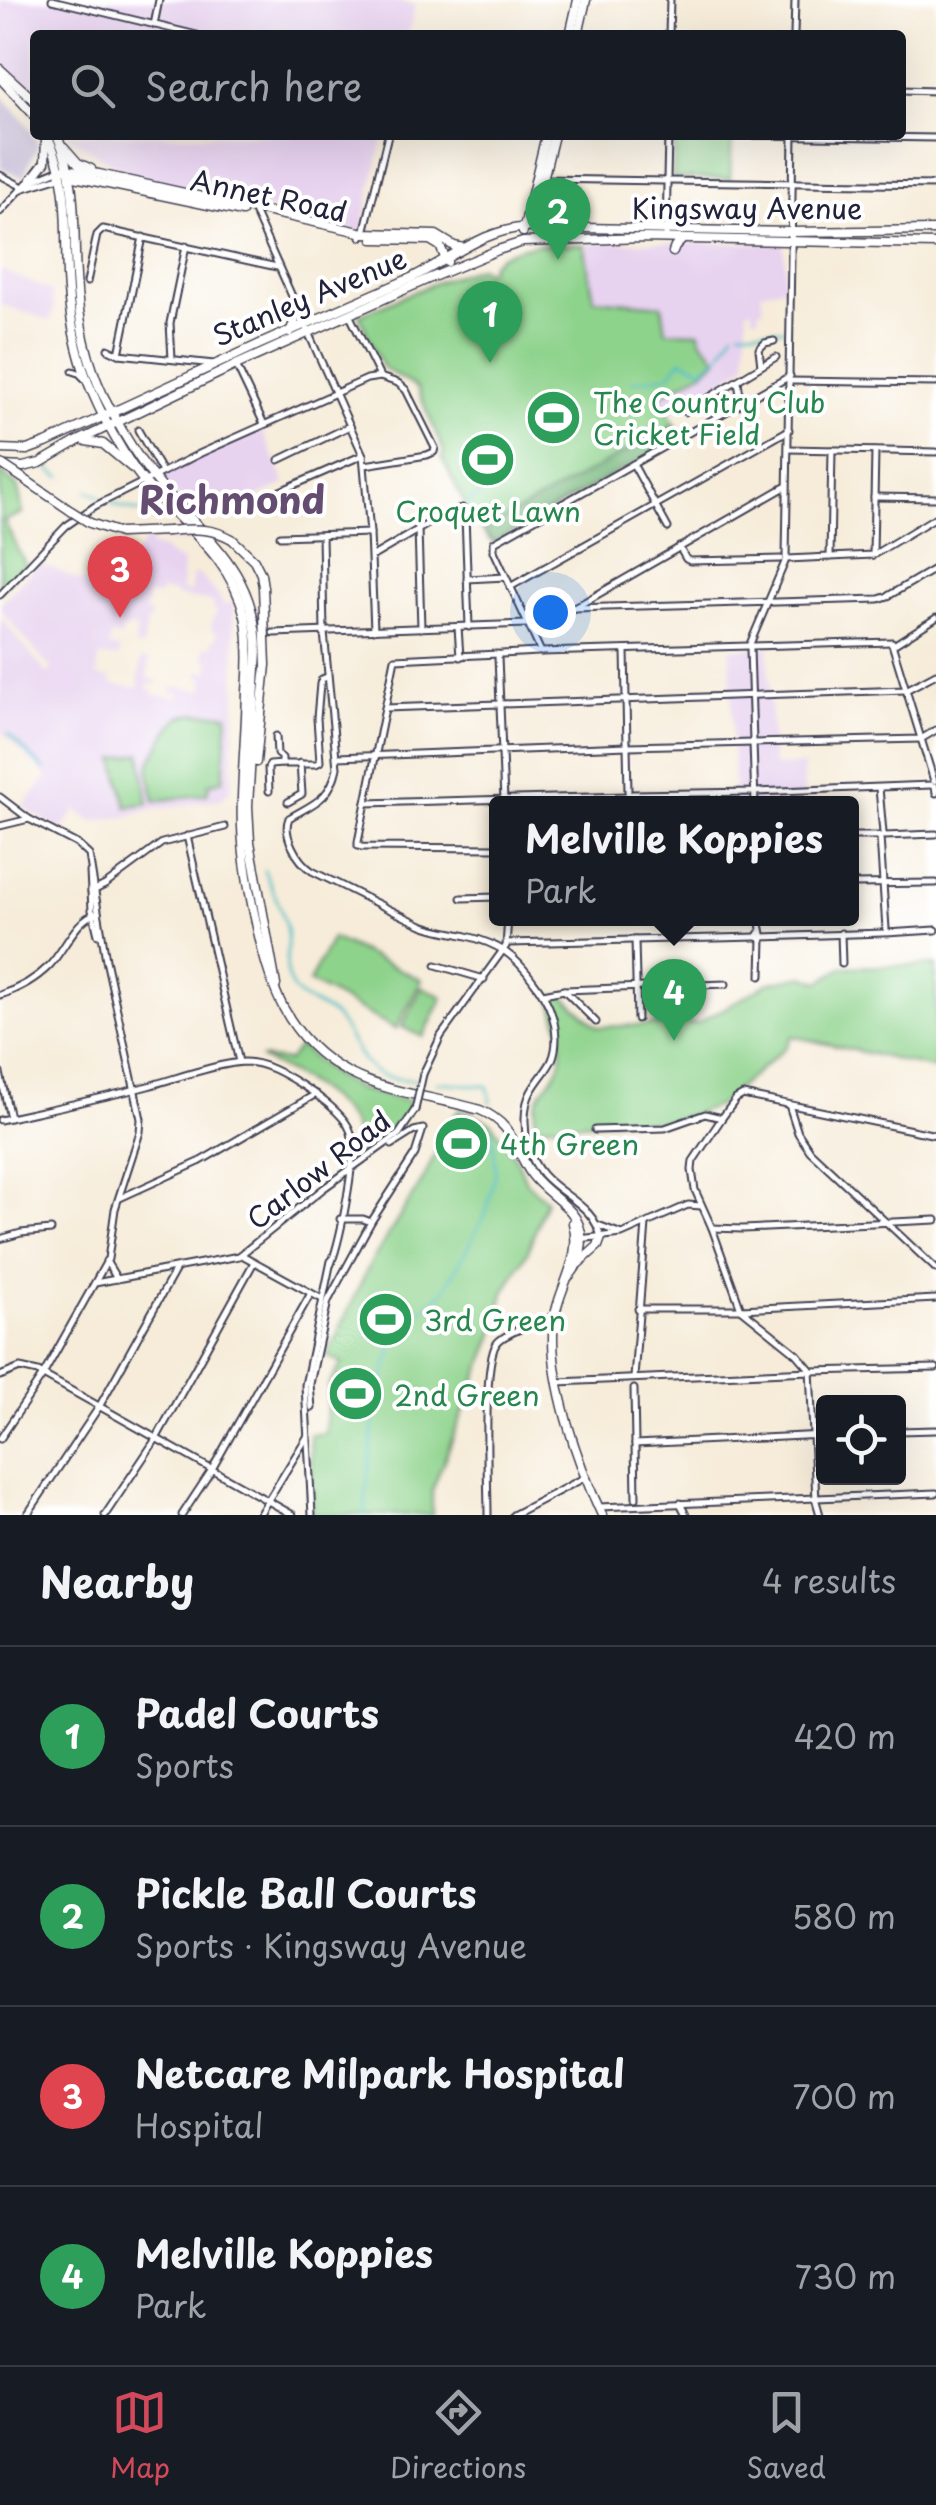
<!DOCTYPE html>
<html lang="en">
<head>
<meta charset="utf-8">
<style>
  :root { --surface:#171b24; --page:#20242c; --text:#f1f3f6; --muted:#9ea1a6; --line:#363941; --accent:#d1495b }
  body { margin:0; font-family:"Playpen Sans",sans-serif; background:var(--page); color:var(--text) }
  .controls { position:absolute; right:30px; bottom:30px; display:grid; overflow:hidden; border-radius:10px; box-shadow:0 10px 40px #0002 }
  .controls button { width:90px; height:90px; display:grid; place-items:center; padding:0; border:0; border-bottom:2px solid var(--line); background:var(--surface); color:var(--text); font:50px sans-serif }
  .you { position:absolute; left:550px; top:612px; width:35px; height:35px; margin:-25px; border:8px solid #fff; border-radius:50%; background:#1a73e8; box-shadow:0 0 0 15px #1a73e833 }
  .badge { display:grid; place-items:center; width:65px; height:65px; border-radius:50%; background:var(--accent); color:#fff; font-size:32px; font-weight:700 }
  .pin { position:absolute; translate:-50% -82px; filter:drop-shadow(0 2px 5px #0008) }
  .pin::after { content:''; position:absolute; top:52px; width:35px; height:30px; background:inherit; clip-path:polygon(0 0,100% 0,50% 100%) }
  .popup { position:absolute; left:489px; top:796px; width:370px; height:130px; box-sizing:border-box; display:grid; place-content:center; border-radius:10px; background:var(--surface); filter:drop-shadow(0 2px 8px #0005); font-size:32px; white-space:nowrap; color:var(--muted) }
  .popup b { font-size:38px; color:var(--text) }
  .popup::after { content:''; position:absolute; left:50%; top:100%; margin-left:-20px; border:20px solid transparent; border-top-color:var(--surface) }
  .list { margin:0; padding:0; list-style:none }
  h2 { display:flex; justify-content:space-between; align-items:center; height:130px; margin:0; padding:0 40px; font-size:42px }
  h2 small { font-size:32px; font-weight:400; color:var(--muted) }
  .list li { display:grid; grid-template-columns:65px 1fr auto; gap:30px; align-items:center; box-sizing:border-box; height:180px; padding:0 40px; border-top:2px solid var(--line) }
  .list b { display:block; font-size:38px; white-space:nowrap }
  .list p { margin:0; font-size:32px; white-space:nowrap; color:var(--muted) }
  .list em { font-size:32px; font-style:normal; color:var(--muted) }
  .icon { flex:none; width:55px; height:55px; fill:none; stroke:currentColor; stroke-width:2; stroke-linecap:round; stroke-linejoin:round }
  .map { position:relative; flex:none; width:936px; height:1515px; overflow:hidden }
  .search { position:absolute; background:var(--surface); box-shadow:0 10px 40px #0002; left:30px; right:30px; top:30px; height:110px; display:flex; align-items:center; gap:25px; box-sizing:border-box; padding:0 35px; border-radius:10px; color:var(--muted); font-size:38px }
  .sheet { height:850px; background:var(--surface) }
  nav { display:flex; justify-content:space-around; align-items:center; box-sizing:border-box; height:140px; border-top:2px solid var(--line); background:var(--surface); font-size:28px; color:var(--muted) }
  nav a { display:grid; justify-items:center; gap:5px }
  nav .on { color:var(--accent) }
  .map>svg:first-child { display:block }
  .built { fill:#e7d2ef; fill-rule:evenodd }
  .industrial { fill:#c8bfd8 }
  .green { fill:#8ed38c; stroke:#587a64; stroke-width:2.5 }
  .forest { fill:#72b578; stroke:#4a6c5a; stroke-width:2.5 }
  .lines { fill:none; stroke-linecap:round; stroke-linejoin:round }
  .stream { stroke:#4fbec6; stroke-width:2.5 }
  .minor-casing { stroke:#424053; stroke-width:9 }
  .major-casing { stroke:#424053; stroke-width:11 }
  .minor { stroke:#fff; stroke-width:5 }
  .major { stroke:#fff; stroke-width:8 }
  .minor-bridge-casing { stroke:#424053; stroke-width:9; stroke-linecap:butt }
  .major-bridge-casing { stroke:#424053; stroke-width:11; stroke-linecap:butt }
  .minor-bridge { stroke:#fff; stroke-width:5 }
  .major-bridge { stroke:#fff; stroke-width:8 }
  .labels { text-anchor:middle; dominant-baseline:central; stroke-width:8; stroke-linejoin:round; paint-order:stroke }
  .street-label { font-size:28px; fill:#22223b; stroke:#fff }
  .leisure-label { font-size:28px; fill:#27864d; stroke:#fff; text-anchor:start }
  .district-label { font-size:38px; font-weight:bold; fill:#654d71; stroke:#fff }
</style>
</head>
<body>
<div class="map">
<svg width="936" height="1515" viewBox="0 0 936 1515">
  <rect width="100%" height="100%" fill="#fff"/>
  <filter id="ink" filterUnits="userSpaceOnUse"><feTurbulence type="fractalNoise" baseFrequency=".01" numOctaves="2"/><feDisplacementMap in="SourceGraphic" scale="20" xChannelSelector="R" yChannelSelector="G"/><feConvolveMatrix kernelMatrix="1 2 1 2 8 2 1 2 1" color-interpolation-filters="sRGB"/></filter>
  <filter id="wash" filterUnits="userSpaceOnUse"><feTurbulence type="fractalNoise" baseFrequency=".0048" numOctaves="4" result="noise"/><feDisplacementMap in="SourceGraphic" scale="40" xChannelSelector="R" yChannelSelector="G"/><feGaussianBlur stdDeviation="2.25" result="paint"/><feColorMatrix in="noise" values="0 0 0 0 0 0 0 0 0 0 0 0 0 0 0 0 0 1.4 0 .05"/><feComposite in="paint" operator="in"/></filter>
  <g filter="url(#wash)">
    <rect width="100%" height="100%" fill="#f6ecd9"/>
    <g class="built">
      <polygon points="0,0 389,0 415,5 408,35 35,35 35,94 0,61"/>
      <polygon points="67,135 384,135 361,232 344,228 337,216 330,214 309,219 136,178"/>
      <polygon points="605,242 784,244 785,286 761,292 764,309 759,309 758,317 753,317 753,309 747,309 746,365 668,414 657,397 704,372 718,359 701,339 700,332 666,330 662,304 594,299 585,245"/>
      <polygon points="0,270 51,291 54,309 50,321 0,304"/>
      <polygon points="262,430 285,484 253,499 255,505 235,511 192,512 165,481 163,474 166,472"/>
      <path d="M 149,535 L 182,537 L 194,541 L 217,569 L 233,599 L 236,693 L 231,789 L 222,799 L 145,811 L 131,816 L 91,821 L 76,810 L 62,830 L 23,807 L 47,776 L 0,731 L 0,617 L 47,674 L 53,667 L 48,666 L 0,609 L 0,604 L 39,563 L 109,593 ZM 151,539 L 193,542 L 215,568 L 228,590 L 232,603 L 224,605 L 219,596 L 199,575 L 193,574 L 190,592 L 181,591 L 183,562 L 167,554 L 166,550 L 151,547 ZM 161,591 L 176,593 L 176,596 L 214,602 L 213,609 L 217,611 L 216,616 L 213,616 L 211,630 L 217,632 L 216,639 L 213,639 L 212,647 L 205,646 L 204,659 L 210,661 L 209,672 L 199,671 L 198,676 L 205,678 L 203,690 L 172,686 L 171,692 L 179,693 L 179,697 L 153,695 L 153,689 L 148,689 L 148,684 L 156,684 L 156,680 L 147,679 L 149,660 L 141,659 L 138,688 L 111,684 L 111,678 L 97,676 L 99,657 L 119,657 L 120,649 L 109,647 L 111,636 L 121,638 L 122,630 L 127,630 L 128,627 L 137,628 L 135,646 L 143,647 L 147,621 L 150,621 L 151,613 L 145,612 L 148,595 L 159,596 Z"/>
      <polygon points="768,647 773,766 803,765 804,803 734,803 730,649"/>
    </g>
    <polygon class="industrial" points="0,94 28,125 38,145 23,178 0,167"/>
    <g class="green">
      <polygon points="675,135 732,135 730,179 673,178"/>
      <path d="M 533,245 L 584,245 L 594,299 L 662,305 L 666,331 L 700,332 L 701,339 L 718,359 L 704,371 L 658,397 L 682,436 L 493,544 L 471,517 L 442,458 L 444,452 L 417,388 L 383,368 L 359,315 L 442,280 L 480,267 L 485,271 L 490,269 L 491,263 C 502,253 519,247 533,245 Z"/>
      <polygon points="0,471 18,487 23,513 4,521 25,564 0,590"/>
      <polygon points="196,713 228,714 223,780 209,784 207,794 155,801 149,773 150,762 171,726 180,717"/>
      <polygon points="141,753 148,803 127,807 115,759"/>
      <polygon points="332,938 422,980 396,1029 309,982"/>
      <path d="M 936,965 L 936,1069 L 792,1036 L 786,1047 L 718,1106 L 664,1123 L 628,1120 L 535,1126 C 533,1090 544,1095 558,1068 C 567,1051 557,1015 551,997 L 563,995 L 598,1027 L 698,1023 L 769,983 L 804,976 L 820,982 L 843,967 Z"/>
      <polygon points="422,987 443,997 423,1037 402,1027"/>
      <path d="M 299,1046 L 330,1073 L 358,1089 L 412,1102 L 398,1126 L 361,1156 L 358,1155 C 357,1145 357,1133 352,1124 C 333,1093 291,1073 260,1058 L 288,1061 Z"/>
      <polygon points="458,1110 470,1112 492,1123 517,1159 526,1182 546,1200 528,1251 504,1293 493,1337 432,1490 432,1515 313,1515 310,1435 325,1433 329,1385 342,1363 327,1356 370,1264 424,1178 444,1134"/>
    </g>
    <polygon class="forest" points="674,425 682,436 494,542 483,531"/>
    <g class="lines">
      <g class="stream">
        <polyline points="740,330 784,329"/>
        <polyline points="632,382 669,375 681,360 703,369 720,355 734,332"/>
        <polyline points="49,469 61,477"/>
        <polyline points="87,490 100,497"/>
        <polyline points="112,503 121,507 158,516"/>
        <polyline points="467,504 502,481"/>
        <polyline points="8,734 45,770"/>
        <path d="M 264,870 C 272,889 282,908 286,928 C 290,945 283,965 289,981 C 299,1005 321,1002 336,1018 C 351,1034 357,1062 377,1073 C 388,1079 403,1079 415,1080"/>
        <polyline points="437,1082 487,1086 491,1102"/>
        <polyline points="364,1515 376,1400 396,1338 402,1328 444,1291 486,1213 496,1171 492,1129"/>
      </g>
    </g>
  </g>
  <g filter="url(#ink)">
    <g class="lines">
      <defs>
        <g id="minor">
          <polyline points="52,0 197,35"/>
          <polyline points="154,25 159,0"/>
          <polyline points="669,35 670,0"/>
          <polyline points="794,35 795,0"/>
          <polyline points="901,90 936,91"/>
          <polyline points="744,135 936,138"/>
          <polyline points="0,175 23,187"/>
          <polyline points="543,179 664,181"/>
          <polyline points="667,179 668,135"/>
          <polyline points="669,181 936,185"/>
          <polyline points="21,189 60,177"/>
          <polyline points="253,209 363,455 370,533 374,630"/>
          <polyline points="0,212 27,183 61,169"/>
          <polyline points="361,237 364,233 388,135"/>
          <polyline points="666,239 667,183"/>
          <polyline points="87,282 97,235 103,229 277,267"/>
          <polyline points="349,314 380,377 398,383 406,390 435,448 434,452 427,455 365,465"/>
          <polyline points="108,349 119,354 214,364"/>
          <polyline points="119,354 143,237"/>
          <polyline points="172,359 170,323 186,246"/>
          <polyline points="236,365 264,424"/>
          <polyline points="761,366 759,349 765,343 774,341"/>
          <polyline points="73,371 79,373 85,379"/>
          <polyline points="738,381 741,403"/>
          <polyline points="790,381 936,383"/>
          <polyline points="685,412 776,357"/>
          <polyline points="138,430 162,472"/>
          <polyline points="789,449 936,452"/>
          <polyline points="279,460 350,426"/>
          <polyline points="633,464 668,528"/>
          <polyline points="874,497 936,498"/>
          <polyline points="262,499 363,455"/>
          <polyline points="418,529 421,628"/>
          <path d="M 322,535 L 324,632 L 337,768 C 330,800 314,803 289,818 C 282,834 297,861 312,871 C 348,889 385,908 422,925 C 437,931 451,932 467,936 C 499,944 515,955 534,982 C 547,999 555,1015 556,1038 C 556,1066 543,1070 531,1092 C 523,1106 524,1129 528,1145 C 538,1194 592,1194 601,1238"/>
          <polyline points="280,536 370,533"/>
          <polyline points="679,547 686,559 690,561 781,559"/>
          <polyline points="873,555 875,451"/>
          <polyline points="373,556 450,511 462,508 465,515 469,627"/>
          <polyline points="830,557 832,450"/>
          <polyline points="786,558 793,135"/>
          <polyline points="787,559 873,555 936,517"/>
          <polyline points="467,579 506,577"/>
          <polyline points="510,587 789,430"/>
          <polyline points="0,595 66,526 95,506 201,453 367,379 380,377"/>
          <polyline points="574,608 879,599 888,596 936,568"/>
          <polyline points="458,627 460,657"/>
          <polyline points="531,630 574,608 785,487"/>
          <polyline points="273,633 528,624"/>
          <polyline points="750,644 785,562"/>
          <polyline points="892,644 934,781"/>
          <polyline points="895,644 936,618"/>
          <polyline points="752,646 892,642"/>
          <polyline points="750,649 755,804"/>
          <polyline points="625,651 628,792"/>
          <polyline points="541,652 494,551 494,542 790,376"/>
          <polyline points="541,652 748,646"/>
          <polyline points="501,654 538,652"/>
          <polyline points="498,657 504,801"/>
          <polyline points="385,708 906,690 936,674"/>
          <polyline points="276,736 277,754 282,758 282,764 316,764 320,762 317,718 320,684 322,679 327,677"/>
          <polyline points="337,757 628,746 921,739 936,730"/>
          <polyline points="935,786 936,793"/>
          <polyline points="879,788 883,833"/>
          <polyline points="269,791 268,768 270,765 282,764"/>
          <polyline points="632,794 755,792 931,785"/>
          <polyline points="0,797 29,819 77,844 89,855 106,960 141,1119 140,1132 115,1209 108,1259 43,1375 0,1439"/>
          <polyline points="288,802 302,794 300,763"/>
          <polyline points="366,803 628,796"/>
          <polyline points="0,826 29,819"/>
          <polyline points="187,836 239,1062"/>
          <polyline points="852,836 878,836"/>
          <polyline points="884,836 936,834"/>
          <polyline points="880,837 886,929"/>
          <polyline points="497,848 362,847 358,846 358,842 395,659 498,654"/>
          <polyline points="90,872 92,910 98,935"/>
          <polyline points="852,884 936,883"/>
          <polyline points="91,892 105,885 162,843 225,827"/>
          <polyline points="461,898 497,897"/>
          <polyline points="759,918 762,934"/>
          <polygon points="759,933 762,935 761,939 757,936"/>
          <polyline points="841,933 842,964"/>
          <polyline points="886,933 936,930"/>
          <polyline points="762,937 883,933"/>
          <polyline points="635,940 637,1019"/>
          <polyline points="508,943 757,937"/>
          <polyline points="436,965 484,979"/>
          <polyline points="761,976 762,938"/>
          <polyline points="564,990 596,1022"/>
          <polyline points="543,994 564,990 726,984"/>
          <path d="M 0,995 C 18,989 35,980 49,966 C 65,950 75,919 97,913"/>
          <polyline points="0,1073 10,1118"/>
          <polyline points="423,1074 441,1036 506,946 508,918"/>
          <polyline points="789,1105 798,1133 810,1151 936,1269"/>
          <path d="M 0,1120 C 49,1109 99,1099 148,1086 C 174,1079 219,1063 244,1062 C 264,1062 284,1074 300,1084 C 315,1093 344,1114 350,1130 C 359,1150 340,1241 331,1264"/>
          <polyline points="595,1130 665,1128 705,1114 722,1118"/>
          <polyline points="120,1198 199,1162 316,1094"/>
          <polyline points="340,1219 363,1219 371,1222"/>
          <polyline points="598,1225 619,1233"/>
          <polyline points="712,1228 743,1229 936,1220"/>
          <polyline points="0,1239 21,1233 51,1230"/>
          <polyline points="579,1239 622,1234 688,1205 701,1206"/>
          <polyline points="242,1255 322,1299"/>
          <polyline points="106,1261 117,1279"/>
          <polyline points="95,1283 239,1256 324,1188 399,1134 415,1110"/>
          <polyline points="638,1309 741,1309 936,1299"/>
          <polyline points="0,1376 20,1368 38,1372 293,1515"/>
          <polyline points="634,1378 646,1224"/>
          <polyline points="558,1382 811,1371 936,1368"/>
          <polyline points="634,1389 636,1498"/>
          <polyline points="312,1408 310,1384 328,1301 371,1222 415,1154 423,1129 414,1131 392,1145"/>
          <polyline points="898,1431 936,1430"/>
          <polyline points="635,1444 824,1435"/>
          <polyline points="680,1503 686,1515"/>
          <polyline points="599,1507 936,1493"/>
          <polyline points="27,1515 99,1407 176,1269"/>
          <polyline points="105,1515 156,1439 254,1262"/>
          <polyline points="182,1515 211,1471 311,1293"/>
          <polyline points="259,1515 307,1437"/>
          <polyline points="312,1515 305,1385 331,1261"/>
          <path d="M 488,1515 C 488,1484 482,1362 497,1343 C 505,1332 540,1322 554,1316"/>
          <polyline points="513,1515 584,1478"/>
          <polyline points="820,1515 816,1501 810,1369 797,1354 741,1309 712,1228 695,1190 692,1170 693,1161 722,1118 736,1099 743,1095 936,1135"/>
        </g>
        <g id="major">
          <polyline points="570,35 578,0"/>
          <polyline points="578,35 586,0"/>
          <polyline points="0,69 35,101"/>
          <polyline points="0,78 35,116"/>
          <path d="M 47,135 C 73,186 63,236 68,291 C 71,326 78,361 93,394 C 103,418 125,458 142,479 C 180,524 230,554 245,616 C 250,641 249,667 247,692 C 246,727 243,763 242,798 C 240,839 246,878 255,918 C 269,984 285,1039 349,1073 C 390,1094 437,1097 480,1110 C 514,1124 514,1149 532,1175 C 543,1190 560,1199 571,1212 C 587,1230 584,1261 569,1276"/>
          <path d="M 57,135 C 78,180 73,228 76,277 C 78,316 86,359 103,395 C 118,424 134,454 155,479 C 203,537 255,567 257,650 L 248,806 L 250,842 L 276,985"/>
          <polyline points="64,147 78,163 91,169"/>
          <polyline points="65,169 99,174 364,233 436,235 454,246 464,248"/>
          <polyline points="70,176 242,212"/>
          <polyline points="32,179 45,162 46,139"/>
          <polyline points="531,228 554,135"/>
          <polyline points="523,232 546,135"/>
          <polyline points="373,239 430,240 440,246 447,262"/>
          <polyline points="673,252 675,247 683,239"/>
          <polyline points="290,332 295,320 296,309"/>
          <polyline points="86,441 103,444 132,468"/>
          <path d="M 0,449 L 27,450 L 46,443 L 260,344 L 411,278 C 451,259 484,228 531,227 L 791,232 L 936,230"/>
          <polyline points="4,466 23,467 40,463 76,442 236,365 428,279 498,250 523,242 643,238 936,244"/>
          <polyline points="27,481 71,511"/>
          <polyline points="90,523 120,533 168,531"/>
          <polyline points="232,539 254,560 261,574 263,587 266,665 256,762"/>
          <path d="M 573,1223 C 583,1259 559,1286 554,1320 C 547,1376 578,1465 602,1515"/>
          <polyline points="579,1263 598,1246 601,1238"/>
        </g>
      </defs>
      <use href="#minor" class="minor-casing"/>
      <use href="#major" class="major-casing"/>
      <use href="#minor" class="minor"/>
      <use href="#major" class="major"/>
      <defs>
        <polyline id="minor-bridge" points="415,1110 423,1074"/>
        <g id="major-bridge">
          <polyline points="0,463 27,481"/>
          <polyline points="71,511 90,523"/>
          <path d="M 168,531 C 191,529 211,527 232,539"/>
        </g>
      </defs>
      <use href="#minor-bridge" class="minor-bridge-casing"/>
      <use href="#major-bridge" class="major-bridge-casing"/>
      <use href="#minor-bridge" class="minor-bridge"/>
      <use href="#major-bridge" class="major-bridge"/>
    </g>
  </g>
  <defs>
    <symbol id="stadium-disc" viewBox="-11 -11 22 22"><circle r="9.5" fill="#2e9e5b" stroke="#fff"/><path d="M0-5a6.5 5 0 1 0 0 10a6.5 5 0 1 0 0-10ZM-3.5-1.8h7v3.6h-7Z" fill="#fff"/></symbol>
  </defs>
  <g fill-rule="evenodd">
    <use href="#stadium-disc" x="522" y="386" width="63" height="63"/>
    <use href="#stadium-disc" x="456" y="428" width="63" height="63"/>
    <use href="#stadium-disc" x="430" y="1112" width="63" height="63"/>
    <use href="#stadium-disc" x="354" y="1288" width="63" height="63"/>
    <use href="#stadium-disc" x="324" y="1362" width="63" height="63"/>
  </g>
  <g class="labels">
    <g class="street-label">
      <text transform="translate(269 195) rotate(12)">Annet Road</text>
      <text x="747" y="207">Kingsway Avenue</text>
      <text transform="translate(309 296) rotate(-23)">Stanley Avenue</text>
      <text transform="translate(318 1169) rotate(-38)">Carlow Road</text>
    </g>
    <g class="leisure-label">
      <text x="593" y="401">The Country Club<tspan x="593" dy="32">Cricket Field</tspan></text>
      <text x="488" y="510" text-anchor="middle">Croquet Lawn</text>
      <text x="500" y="1143">4th Green</text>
      <text x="424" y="1319">3rd Green</text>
      <text x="394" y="1394">2nd Green</text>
    </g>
    <g class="district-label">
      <text x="232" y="498">Richmond</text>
    </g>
  </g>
</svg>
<div class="controls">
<button><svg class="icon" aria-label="locate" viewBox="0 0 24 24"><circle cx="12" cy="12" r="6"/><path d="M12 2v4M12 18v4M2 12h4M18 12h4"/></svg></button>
</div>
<div class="you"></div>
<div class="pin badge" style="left:490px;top:363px;background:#2e9e5b">1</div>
<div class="pin badge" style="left:558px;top:260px;background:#2e9e5b">2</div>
<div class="pin badge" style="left:120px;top:618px;background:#e0444e">3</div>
<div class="pin badge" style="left:674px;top:1041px;background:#2e9e5b">4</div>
<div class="popup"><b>Melville Koppies</b>Park</div>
<div class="search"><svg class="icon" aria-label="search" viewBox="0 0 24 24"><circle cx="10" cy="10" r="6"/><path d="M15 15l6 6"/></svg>Search here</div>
</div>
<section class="sheet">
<h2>Nearby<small>4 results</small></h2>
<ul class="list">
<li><span class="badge" style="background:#2e9e5b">1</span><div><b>Padel Courts</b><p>Sports</p></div><em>420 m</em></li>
<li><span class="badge" style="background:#2e9e5b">2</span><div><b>Pickle Ball Courts</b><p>Sports · Kingsway Avenue</p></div><em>580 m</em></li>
<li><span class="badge" style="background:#e0444e">3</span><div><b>Netcare Milpark Hospital</b><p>Hospital</p></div><em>700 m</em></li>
<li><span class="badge" style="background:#2e9e5b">4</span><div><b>Melville Koppies</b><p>Park</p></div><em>730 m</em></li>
</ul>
</section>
<nav>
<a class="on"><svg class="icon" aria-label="map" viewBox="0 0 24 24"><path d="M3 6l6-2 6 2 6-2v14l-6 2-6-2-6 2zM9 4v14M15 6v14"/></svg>Map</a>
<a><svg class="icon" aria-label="directions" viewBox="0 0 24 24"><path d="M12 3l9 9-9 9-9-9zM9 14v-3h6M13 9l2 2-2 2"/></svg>Directions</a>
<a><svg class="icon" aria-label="saved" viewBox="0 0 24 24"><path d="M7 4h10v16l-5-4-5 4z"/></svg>Saved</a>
</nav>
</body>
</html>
